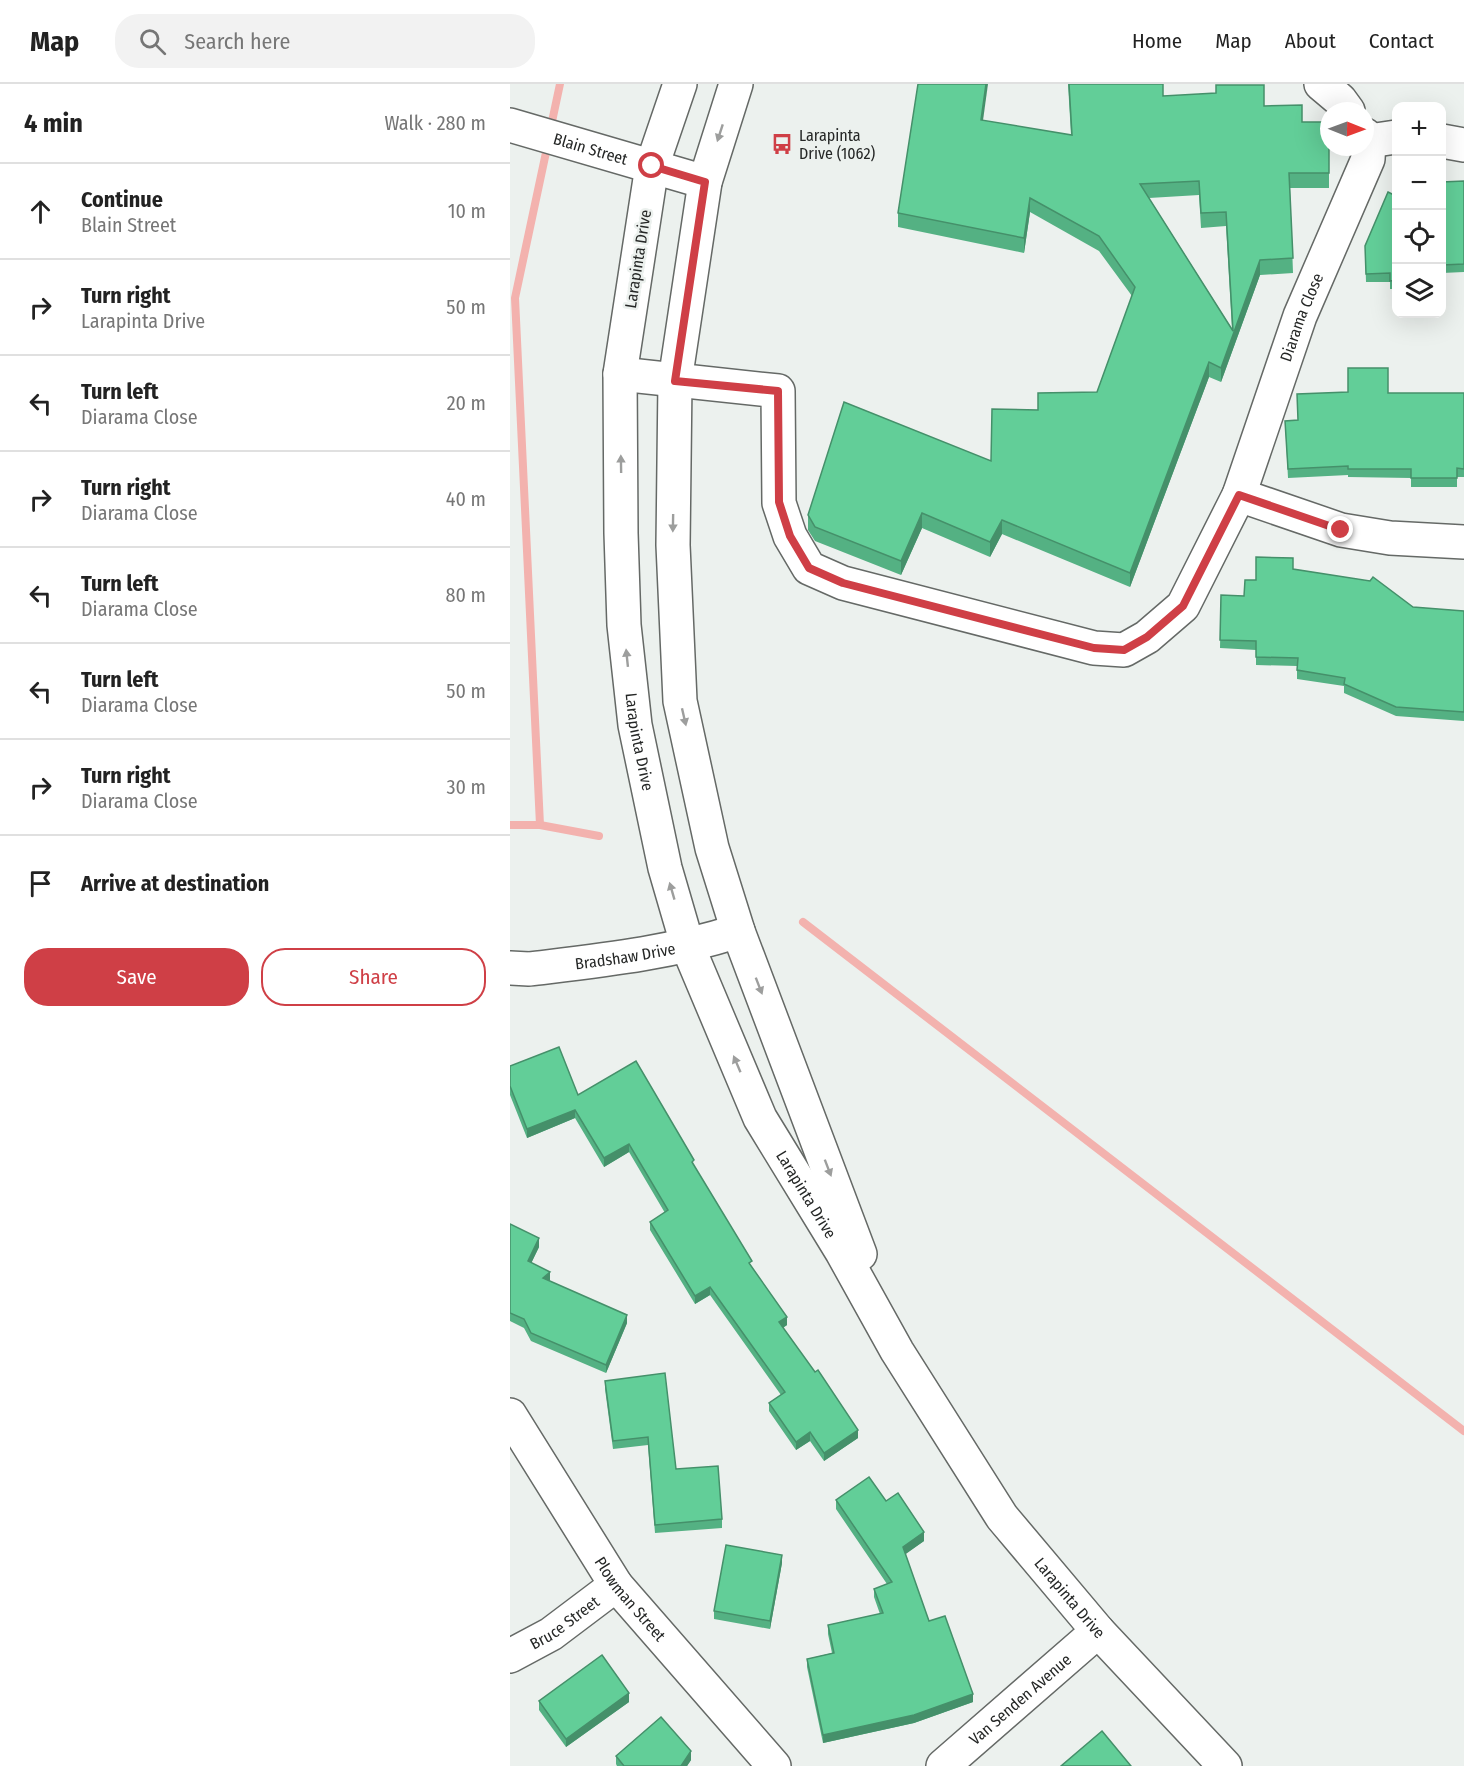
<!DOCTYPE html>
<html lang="en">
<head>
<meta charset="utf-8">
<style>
  :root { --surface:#fff; --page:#f2f2f2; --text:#222; --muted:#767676; --line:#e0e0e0; --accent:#cf3f46 }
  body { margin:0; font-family:"Fira Sans Condensed",sans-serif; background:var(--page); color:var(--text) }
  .controls { position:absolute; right:18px; top:18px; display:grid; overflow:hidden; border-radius:12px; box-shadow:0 6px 24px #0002 }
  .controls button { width:54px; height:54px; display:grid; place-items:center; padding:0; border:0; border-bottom:2px solid var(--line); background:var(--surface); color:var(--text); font:30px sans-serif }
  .compass { position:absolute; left:810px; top:18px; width:54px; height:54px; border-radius:50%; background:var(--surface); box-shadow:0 6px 24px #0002; rotate:91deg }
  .stop { position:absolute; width:18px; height:18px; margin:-14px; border:4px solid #cf3f46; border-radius:50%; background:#fff }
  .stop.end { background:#cf3f46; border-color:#fff; box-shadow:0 2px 6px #0008 }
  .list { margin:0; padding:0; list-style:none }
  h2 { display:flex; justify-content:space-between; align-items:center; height:78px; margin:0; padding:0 24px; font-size:26px }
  h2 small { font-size:20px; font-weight:400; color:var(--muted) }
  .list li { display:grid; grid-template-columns:39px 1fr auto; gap:18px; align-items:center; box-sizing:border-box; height:96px; padding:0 24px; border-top:2px solid var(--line) }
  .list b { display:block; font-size:22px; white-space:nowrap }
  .list p { margin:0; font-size:20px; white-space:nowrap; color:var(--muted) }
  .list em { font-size:20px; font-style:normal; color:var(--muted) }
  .actions { display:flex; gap:12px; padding:18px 24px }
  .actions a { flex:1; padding:14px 0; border:2px solid var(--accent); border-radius:24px; text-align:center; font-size:21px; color:var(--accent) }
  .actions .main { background:var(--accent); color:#fff }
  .icon { flex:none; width:33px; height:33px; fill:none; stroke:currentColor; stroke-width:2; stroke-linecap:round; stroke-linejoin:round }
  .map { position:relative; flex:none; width:954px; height:1682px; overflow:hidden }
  header { display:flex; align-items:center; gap:36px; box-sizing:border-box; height:84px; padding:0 30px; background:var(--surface); border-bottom:2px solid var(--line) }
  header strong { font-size:28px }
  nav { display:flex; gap:33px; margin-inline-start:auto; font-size:21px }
  .search { width:420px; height:54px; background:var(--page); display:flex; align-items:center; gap:15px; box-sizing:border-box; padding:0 21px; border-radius:24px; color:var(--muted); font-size:22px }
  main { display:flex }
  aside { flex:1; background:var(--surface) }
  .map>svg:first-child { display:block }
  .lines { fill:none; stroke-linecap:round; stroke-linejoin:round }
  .stream { stroke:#f3b2ae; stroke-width:8 }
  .minor-casing { stroke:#656966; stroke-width:36 }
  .major-casing { stroke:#656966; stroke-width:36 }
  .minor { stroke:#fff; stroke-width:33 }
  .major { stroke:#fff; stroke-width:33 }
  .wall { fill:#54b183; fill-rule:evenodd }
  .shaded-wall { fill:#45906a }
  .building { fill:#62ce98; stroke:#45906a; stroke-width:1.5; fill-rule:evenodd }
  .oneway { fill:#9d9e9d }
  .route { stroke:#cf3f46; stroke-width:8 }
  .labels { text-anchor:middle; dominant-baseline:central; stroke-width:5; stroke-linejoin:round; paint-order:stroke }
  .poi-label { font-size:16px; fill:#252726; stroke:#ecf1ee; text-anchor:start }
  .street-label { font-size:16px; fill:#252726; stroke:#ecf1ee }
</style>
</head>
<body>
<header>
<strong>Map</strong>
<div class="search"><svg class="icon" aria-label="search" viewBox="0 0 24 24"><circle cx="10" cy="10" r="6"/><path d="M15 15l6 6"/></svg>Search here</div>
<nav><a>Home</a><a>Map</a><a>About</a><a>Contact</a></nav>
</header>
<main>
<aside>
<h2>4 min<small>Walk · 280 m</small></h2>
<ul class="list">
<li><svg class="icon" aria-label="ahead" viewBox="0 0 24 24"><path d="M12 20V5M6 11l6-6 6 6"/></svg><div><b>Continue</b><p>Blain Street</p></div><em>10 m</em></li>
<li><svg class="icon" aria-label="right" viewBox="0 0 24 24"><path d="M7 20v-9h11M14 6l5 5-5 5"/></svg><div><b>Turn right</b><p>Larapinta Drive</p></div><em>50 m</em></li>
<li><svg class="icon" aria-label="left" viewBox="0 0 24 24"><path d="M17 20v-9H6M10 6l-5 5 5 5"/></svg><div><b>Turn left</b><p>Diarama Close</p></div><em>20 m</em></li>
<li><svg class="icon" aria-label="right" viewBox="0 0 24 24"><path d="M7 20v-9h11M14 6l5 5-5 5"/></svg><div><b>Turn right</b><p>Diarama Close</p></div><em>40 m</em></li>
<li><svg class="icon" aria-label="left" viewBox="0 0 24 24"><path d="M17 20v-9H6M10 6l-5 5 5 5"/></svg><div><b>Turn left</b><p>Diarama Close</p></div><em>80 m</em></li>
<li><svg class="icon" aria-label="left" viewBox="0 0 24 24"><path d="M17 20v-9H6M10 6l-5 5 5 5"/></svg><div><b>Turn left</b><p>Diarama Close</p></div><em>50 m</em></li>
<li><svg class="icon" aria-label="right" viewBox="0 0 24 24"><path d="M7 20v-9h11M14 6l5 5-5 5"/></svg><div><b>Turn right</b><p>Diarama Close</p></div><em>30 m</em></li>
<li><svg class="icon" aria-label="arrive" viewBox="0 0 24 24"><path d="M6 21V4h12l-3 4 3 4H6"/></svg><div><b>Arrive at destination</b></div></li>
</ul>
<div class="actions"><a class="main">Save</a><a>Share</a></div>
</aside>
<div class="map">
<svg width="954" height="1682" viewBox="0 0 954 1682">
  <rect width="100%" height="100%" fill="#ecf1ee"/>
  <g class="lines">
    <g class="stream">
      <polyline points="40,47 50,0"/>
      <polyline points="0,741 30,741 89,752"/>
      <polyline points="30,741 5,214 38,59"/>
      <polyline points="293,838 954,1347"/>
    </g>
    <defs>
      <g id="minor">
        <polyline points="811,0 830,16 838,27"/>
        <path id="s1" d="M 0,41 L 195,98"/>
        <polyline points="859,57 886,53"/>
        <polyline points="932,57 954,61"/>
        <path id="s2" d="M 110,290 L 268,307 L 269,419 L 280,452 L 299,484 L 333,499 L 584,564 L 614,566 L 637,553 L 673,522 L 729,411 L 790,232 L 858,75 L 859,57 L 855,51"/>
        <polyline points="729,411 831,446 880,454 954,458"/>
        <path id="s3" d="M 0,884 L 19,885 C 94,876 156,870 228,847"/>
        <path id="s4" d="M 0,1331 L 106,1501 L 264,1682"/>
        <path id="s5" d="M 0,1572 L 41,1550 L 106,1501"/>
        <path id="s6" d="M 433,1682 L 588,1547"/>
      </g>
      <g id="major">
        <path id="s7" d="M 170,0 L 142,82 L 110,290 L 111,449 L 114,541 L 125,641 L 155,784 L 178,863 L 250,1034 L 332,1168 L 387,1267 L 492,1433 L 588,1547 L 715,1682"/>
        <polyline points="226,0 195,98 165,297 163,461 170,617 202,764 228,847 350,1170"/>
      </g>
    </defs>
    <use href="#minor" class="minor-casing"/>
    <use href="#major" class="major-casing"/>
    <use href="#minor" class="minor"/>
    <use href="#major" class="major"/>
  </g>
  <g class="wall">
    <path d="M 558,0 L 653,12 L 754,22 L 792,38 L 819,38 L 819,104 L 780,104 L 783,189 L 750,191 L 711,298 L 699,293 L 620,503 L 492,450 L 480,473 L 412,444 L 391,491 L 305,457 L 298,446 L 298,431 L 481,377 L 528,326 L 587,308 L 622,212 L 589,167 L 520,128 L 514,169 L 388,143 L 388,129 L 473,37 L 561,51 ZM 689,111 L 691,144 L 716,142 L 722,245 L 639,114 Z"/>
    <polygon points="954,97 954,188 932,189 932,98"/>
    <polygon points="886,112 886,205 880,205 880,198 856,198 855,162"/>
    <polygon points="878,309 954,309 954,393 947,393 947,403 901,403 901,394 838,393 838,391 778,394 775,337 788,336 787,310"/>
    <polygon points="783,486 903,523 954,527 954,637 886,632 834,609 834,602 787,595 787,582 746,581 746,566 710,564 711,511 734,512 746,496"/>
    <polygon points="0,982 68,1011 184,1083 242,1184 277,1241 273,1244 348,1354 314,1377 300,1357 286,1366 259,1327 259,1319 271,1311 200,1211 185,1220 140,1146 140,1138 155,1129 119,1068 94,1083 65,1034 17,1054 0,1011"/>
    <polygon points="0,1140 29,1163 21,1179 40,1196 39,1197 117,1239 96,1289 21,1257 14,1244 0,1237"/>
    <polygon points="95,1297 166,1385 212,1435 212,1444 145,1449 138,1361 103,1365 95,1305"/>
    <polygon points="326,1416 376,1417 414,1457 395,1470 419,1537 463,1618 404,1639 313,1659 297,1583 297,1575 322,1569 318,1550 318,1541 370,1530 364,1513 364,1505 377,1500 326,1425"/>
    <polygon points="272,1479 260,1545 204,1535 204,1527"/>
    <polygon points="29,1617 119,1618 56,1663 29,1626"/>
    <polygon points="106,1672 181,1676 177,1682 107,1682 106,1680"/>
  </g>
  <g class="shaded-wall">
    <polygon points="476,0 478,0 471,51 471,36"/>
    <polygon points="520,114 520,128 514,169 514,154"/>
    <polygon points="750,176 750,191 711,298 711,284"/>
    <polygon points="699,278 699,293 620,503 620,489"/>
    <polygon points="412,429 412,444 391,491 391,477"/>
    <polygon points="492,436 492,450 480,473 480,458"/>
    <polygon points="65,1026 65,1034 17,1054 17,1045"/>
    <polygon points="119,1060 119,1068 94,1083 94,1074"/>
    <polygon points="29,1154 29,1163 18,1186 18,1177"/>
    <polygon points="40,1188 40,1196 33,1203 33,1194"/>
    <polygon points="200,1203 200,1211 185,1220 185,1212"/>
    <polygon points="117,1231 117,1239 96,1289 96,1281"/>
    <polygon points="277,1233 277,1241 269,1246 269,1238"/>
    <polygon points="348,1346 348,1354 314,1377 314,1369"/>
    <polygon points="300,1348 300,1357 286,1366 286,1358"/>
    <polygon points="414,1448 414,1457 393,1472 393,1463"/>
    <polygon points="272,1471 272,1479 260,1545 260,1537"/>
    <polygon points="119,1609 119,1618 56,1663 56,1655"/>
    <polygon points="463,1610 463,1618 404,1639 313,1659 313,1651"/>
    <polygon points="181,1667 181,1676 177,1682 171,1682"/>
  </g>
  <g class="building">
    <path d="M 408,0 L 476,0 L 471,36 L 562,51 L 559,0 L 653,0 L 653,12 L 706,9 L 706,1 L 754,1 L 754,22 L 792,21 L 792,38 L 819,38 L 819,89 L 779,89 L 783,174 L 750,176 L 711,284 L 699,278 L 620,489 L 492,436 L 480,458 L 412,429 L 391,477 L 305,443 L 298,431 L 334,318 L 481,377 L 482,325 L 528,326 L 528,309 L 587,308 L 625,203 L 589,152 L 520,114 L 514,154 L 388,129 ZM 689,97 L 691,129 L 716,128 L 723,247 L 630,100 Z"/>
    <polygon points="954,97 954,180 932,181 932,98"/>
    <polygon points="878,108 886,112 886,196 880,197 880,189 856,190 855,162"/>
    <polygon points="838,284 878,284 878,309 954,309 954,385 947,384 947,394 901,394 901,385 838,385 838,382 778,385 775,337 788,336 787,310 838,308"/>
    <polygon points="746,473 783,474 783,485 860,497 863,493 903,523 954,527 954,628 886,623 834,600 835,594 787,586 788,574 746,573 746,557 710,556 711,511 734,512 735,496 746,496"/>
    <polygon points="49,963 68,1011 126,977 184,1076 182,1078 242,1177 239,1179 277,1233 269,1238 305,1288 308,1286 348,1346 314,1369 300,1348 286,1358 259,1319 275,1308 200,1203 185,1212 140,1138 158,1126 119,1060 94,1074 65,1026 17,1045 0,1002 0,982"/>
    <polygon points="0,1140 29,1154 18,1177 40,1188 33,1194 117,1231 96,1281 21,1249 14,1235 0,1229"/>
    <polygon points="155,1289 166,1385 208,1382 212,1435 145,1441 138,1353 103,1357 95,1297"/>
    <polygon points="359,1393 376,1417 388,1409 414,1448 393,1463 419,1537 435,1532 463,1610 404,1631 313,1651 297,1575 324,1569 318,1541 373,1529 364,1505 382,1498 326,1416"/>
    <polygon points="216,1461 272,1471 260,1537 204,1527"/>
    <polygon points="92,1571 119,1609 56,1655 29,1617"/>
    <polygon points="151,1633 181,1667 171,1682 114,1682 106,1672"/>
    <polygon points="592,1647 621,1682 551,1682"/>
  </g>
  <defs><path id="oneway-solid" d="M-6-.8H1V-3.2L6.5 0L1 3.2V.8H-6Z" transform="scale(1.5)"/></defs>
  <g class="oneway">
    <use href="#oneway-solid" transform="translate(210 49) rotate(108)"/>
    <use href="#oneway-solid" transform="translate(111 380) rotate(-91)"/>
    <use href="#oneway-solid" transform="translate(163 439) rotate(91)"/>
    <use href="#oneway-solid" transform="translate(117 574) rotate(-96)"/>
    <use href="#oneway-solid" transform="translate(174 633) rotate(77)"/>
    <use href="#oneway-solid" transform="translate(162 807) rotate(-106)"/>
    <use href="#oneway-solid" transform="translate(249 902) rotate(69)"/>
    <use href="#oneway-solid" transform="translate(227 980) rotate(-113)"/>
    <use href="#oneway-solid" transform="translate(318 1084) rotate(69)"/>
  </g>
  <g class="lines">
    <polyline class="route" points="142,82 195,98 165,297 268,307 269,418 280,452 299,484 333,499 584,564 614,566 637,553 673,522 729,411 831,446"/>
  </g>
  <defs>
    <symbol id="bus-bare" viewBox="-9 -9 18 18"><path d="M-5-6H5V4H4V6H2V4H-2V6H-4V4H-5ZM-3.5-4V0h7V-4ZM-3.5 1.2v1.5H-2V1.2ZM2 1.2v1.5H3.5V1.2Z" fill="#cf3f46" stroke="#ecf1ee" stroke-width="2.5" paint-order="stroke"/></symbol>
  </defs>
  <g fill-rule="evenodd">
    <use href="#bus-bare" x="257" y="45" width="30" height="30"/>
  </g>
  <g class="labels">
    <g class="poi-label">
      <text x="289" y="51">Larapinta<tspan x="289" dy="18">Drive (1062)</tspan></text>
    </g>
    <g class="street-label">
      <text stroke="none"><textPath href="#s1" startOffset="84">Blain Street</textPath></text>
      <text transform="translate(128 175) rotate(-81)">Larapinta Drive</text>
      <text stroke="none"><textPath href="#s2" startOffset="1056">Diarama Close</textPath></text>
      <text stroke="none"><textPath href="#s7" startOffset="666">Larapinta Drive</textPath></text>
      <text stroke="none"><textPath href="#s3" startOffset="116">Bradshaw Drive</textPath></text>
      <text stroke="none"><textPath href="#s7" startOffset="1152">Larapinta Drive</textPath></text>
      <text stroke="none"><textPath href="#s7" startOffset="1635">Larapinta Drive</textPath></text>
      <text stroke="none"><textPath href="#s4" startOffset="220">Plowman Street</textPath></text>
      <text stroke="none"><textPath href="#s5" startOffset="64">Bruce Street</textPath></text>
      <text stroke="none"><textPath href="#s6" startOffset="102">Van Senden Avenue</textPath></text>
    </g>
  </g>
</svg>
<div class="controls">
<button>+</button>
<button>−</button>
<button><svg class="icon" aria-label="locate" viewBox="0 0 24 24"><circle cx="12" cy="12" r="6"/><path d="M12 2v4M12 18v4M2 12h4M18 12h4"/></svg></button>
<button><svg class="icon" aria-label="layers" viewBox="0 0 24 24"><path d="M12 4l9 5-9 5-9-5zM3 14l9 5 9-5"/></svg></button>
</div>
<svg class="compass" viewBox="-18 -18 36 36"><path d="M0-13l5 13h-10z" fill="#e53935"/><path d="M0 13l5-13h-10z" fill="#767676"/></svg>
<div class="stop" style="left:142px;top:82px"></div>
<div class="stop end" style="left:831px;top:446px"></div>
</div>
</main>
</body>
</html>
